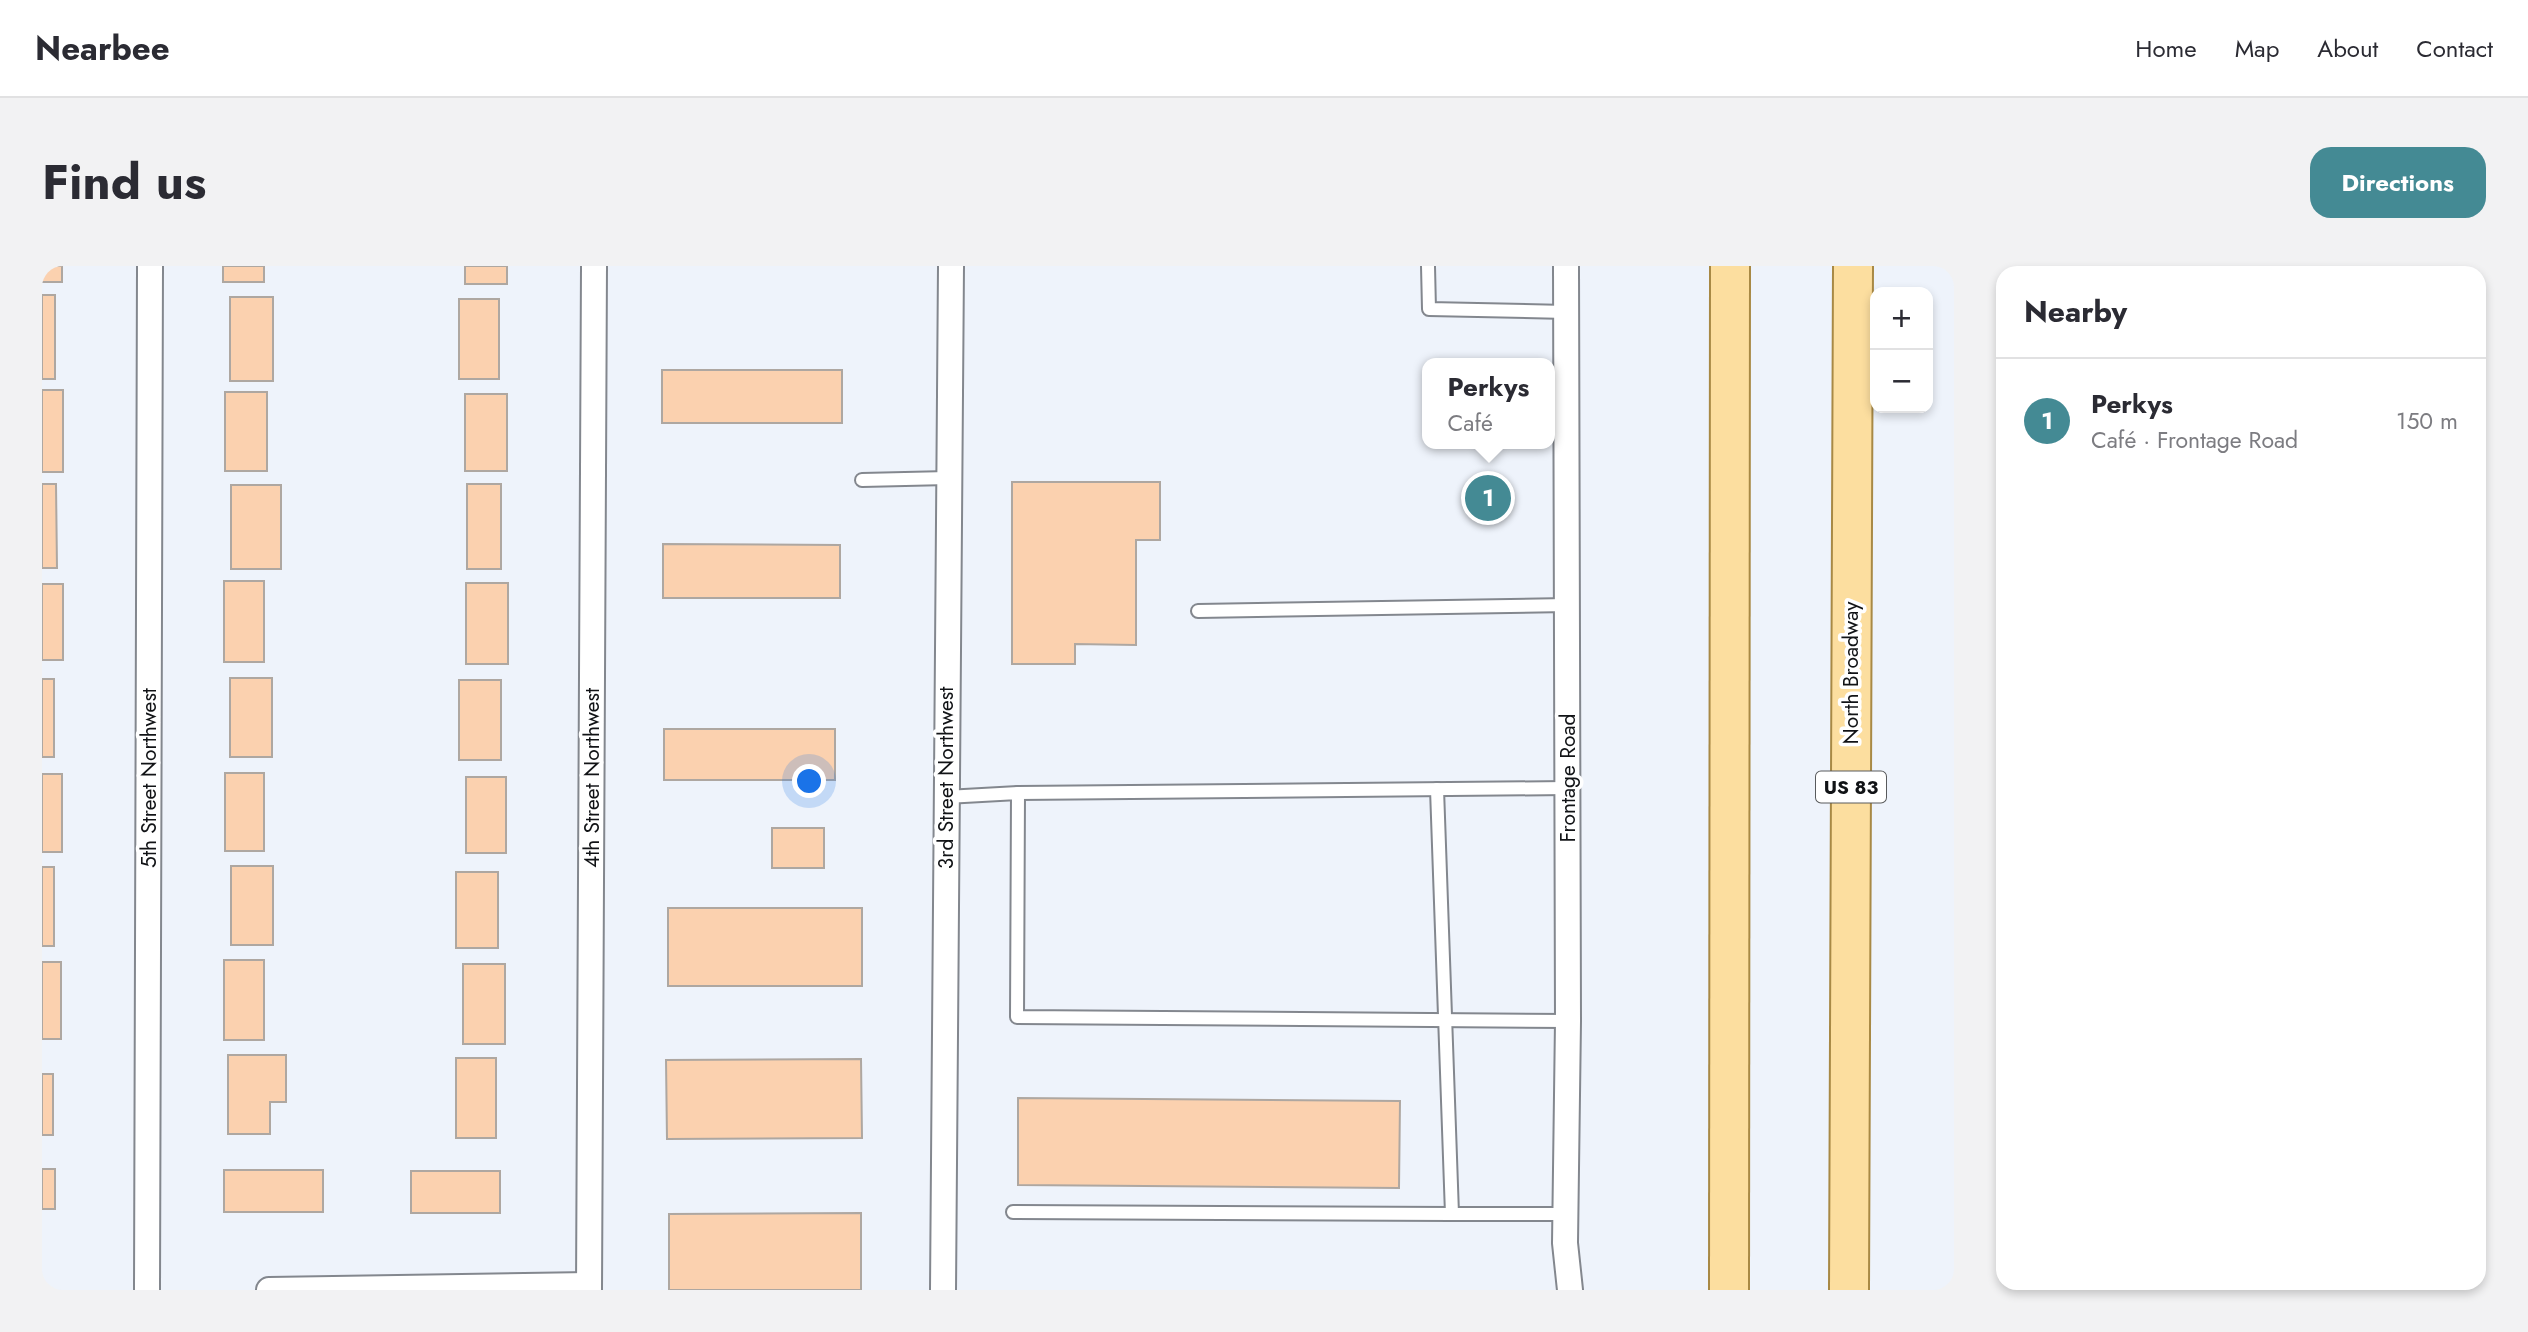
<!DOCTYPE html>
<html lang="en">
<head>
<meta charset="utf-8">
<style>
  :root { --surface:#fff; --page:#f2f2f3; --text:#2b2b33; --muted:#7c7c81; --line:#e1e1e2; --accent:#448a94 }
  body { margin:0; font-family:Jost,sans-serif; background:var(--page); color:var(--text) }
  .controls { position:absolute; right:21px; top:21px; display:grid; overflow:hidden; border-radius:14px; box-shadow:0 4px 10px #0003 }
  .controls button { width:63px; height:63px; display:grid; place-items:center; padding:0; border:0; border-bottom:2px solid var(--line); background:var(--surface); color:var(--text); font:35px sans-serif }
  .you { position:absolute; left:768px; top:516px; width:24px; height:24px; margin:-18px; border:5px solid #fff; border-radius:50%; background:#1a73e8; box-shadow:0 0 0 10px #1a73e833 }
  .badge { display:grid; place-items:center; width:46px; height:46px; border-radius:50%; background:var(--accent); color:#fff; font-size:23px; font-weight:700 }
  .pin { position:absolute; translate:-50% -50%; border:4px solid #fff; box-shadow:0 2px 7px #0006 }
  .popup { position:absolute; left:1380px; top:92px; width:133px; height:91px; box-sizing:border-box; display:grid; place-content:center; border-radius:14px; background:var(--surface); filter:drop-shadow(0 2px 5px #0005); font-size:23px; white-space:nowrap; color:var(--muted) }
  .popup b { font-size:26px; color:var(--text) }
  .popup::after { content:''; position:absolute; left:50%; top:100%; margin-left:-14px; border:14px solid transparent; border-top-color:var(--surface) }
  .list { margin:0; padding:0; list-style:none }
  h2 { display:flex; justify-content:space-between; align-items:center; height:91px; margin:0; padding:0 28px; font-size:30px }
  h2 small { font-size:23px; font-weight:400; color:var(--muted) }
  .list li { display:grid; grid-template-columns:46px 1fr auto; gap:21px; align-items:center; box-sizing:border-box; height:126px; padding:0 28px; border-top:2px solid var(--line) }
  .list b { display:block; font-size:26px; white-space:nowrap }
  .list p { margin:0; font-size:23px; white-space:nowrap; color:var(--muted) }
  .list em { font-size:23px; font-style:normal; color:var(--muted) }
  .map { position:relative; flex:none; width:1912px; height:1024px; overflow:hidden; border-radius:21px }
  header { display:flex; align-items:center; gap:42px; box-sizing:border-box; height:98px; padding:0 35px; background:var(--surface); border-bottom:2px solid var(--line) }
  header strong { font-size:33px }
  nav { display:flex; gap:38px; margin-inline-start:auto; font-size:24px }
  .intro { display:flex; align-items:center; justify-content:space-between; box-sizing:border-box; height:168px; padding:0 42px }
  h1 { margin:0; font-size:49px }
  .button { padding:18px 32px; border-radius:21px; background:var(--accent); color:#fff; font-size:24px; font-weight:700 }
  main { display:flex; gap:42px; padding:0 42px }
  aside { flex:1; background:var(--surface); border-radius:21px; box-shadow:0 4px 10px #0003 }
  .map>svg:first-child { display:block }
  .building { fill:#fbd1af; stroke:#aea7a1; stroke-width:2 }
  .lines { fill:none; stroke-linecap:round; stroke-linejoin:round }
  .service-casing { stroke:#83878e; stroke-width:16 }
  .minor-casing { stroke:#83878e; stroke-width:28 }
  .primary-casing { stroke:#a88945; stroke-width:42 }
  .service { stroke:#fff; stroke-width:12 }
  .minor { stroke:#fff; stroke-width:24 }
  .primary { stroke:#fcde9f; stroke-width:38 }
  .labels { text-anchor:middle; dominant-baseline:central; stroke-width:7; stroke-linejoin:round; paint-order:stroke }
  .shield { fill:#fff; stroke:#585a5c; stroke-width:2 }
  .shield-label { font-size:19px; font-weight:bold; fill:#111316 }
  .street-label { font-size:21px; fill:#111316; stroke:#fff }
</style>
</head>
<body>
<header>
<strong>Nearbee</strong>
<nav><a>Home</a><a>Map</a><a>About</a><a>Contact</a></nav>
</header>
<div class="intro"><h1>Find us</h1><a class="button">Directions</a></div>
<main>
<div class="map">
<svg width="1912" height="1024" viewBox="0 0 1912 1024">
  <rect width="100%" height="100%" fill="#eef3fb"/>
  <g class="building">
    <rect x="0" y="0" width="20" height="16"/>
    <rect x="181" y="0" width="41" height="16"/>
    <rect x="423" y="0" width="42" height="18"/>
    <rect x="0" y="29" width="13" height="84"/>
    <rect x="188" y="31" width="43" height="84"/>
    <rect x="417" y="33" width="40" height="80"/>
    <rect x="620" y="104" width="180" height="53"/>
    <rect x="0" y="124" width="21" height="82"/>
    <rect x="183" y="126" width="42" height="79"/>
    <rect x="423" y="128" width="42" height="77"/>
    <polygon points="970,216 1118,216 1118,274 1094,274 1094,379 1033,378 1033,398 970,398"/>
    <polygon points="0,218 14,218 15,302 0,302"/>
    <rect x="425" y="218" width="34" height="85"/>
    <rect x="189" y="219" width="50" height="84"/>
    <polygon points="621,278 798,279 798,332 621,332"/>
    <rect x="182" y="315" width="40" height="81"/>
    <rect x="424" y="317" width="42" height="81"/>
    <rect x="0" y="318" width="21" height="76"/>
    <rect x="188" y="412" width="42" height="79"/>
    <rect x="0" y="413" width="12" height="78"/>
    <rect x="417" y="414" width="42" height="80"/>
    <rect x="622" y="463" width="171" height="51"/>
    <rect x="183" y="507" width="39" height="78"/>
    <rect x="0" y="508" width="20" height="78"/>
    <rect x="424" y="511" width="40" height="76"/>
    <rect x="730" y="562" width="52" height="40"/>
    <rect x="189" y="600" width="42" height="79"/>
    <rect x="0" y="601" width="12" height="79"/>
    <rect x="414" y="606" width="42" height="76"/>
    <rect x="626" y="642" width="194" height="78"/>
    <rect x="182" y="694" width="40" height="80"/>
    <rect x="0" y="696" width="19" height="77"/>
    <rect x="421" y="698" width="42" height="80"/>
    <polygon points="186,789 244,789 244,836 228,836 228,868 186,868"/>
    <rect x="414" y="792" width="40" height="80"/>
    <polygon points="819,793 820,872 625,873 624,794"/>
    <rect x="0" y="808" width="11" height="61"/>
    <polygon points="976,832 1358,835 1357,922 976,919"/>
    <rect x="0" y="903" width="13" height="40"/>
    <rect x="182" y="904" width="99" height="42"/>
    <rect x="369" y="905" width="89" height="42"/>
    <polygon points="819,947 819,1024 627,1024 627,948"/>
  </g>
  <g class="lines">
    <defs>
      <g id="service">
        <polyline points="1386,0 1387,43 1525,46"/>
        <polyline points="820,214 906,212"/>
        <polyline points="1156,345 1526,339"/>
        <polyline points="976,527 1525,522"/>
        <polyline points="904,531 976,527 975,751 1526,755"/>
        <polyline points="971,946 1410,948 1395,523"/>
        <polyline points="1410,948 1524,948"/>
      </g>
      <g id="minor">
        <polyline points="1524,0 1526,755 1523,977 1528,1024"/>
        <polyline points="105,1024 108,0"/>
        <polyline points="227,1024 547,1019"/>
        <polyline points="547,1024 552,0"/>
        <polyline points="901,1024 909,0"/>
      </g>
      <g id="primary">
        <polyline points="1687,1024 1688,0"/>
        <polyline points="1807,1024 1811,0"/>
      </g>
    </defs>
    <use href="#service" class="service-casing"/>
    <use href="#minor" class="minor-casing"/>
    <use href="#primary" class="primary-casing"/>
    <use href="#service" class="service"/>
    <use href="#minor" class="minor"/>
    <use href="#primary" class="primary"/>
  </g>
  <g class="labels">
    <rect class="shield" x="1774" y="505.5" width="70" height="31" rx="5"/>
    <g class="shield-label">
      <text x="1809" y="521">US 83</text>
    </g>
    <g class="street-label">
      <text transform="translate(1809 407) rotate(-90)">North Broadway</text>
      <text transform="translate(107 512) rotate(-90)">5th Street Northwest</text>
      <text transform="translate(550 512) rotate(-90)">4th Street Northwest</text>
      <text transform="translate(904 512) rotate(-90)">3rd Street Northwest</text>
      <text transform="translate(1526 512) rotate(-90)">Frontage Road</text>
    </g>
  </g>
</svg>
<div class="controls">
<button>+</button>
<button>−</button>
</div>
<div class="you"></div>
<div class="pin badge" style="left:1446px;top:232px">1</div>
<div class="popup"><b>Perkys</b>Café</div>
</div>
<aside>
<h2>Nearby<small></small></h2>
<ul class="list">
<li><span class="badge">1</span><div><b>Perkys</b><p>Café · Frontage Road</p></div><em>150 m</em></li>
</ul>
</aside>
</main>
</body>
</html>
